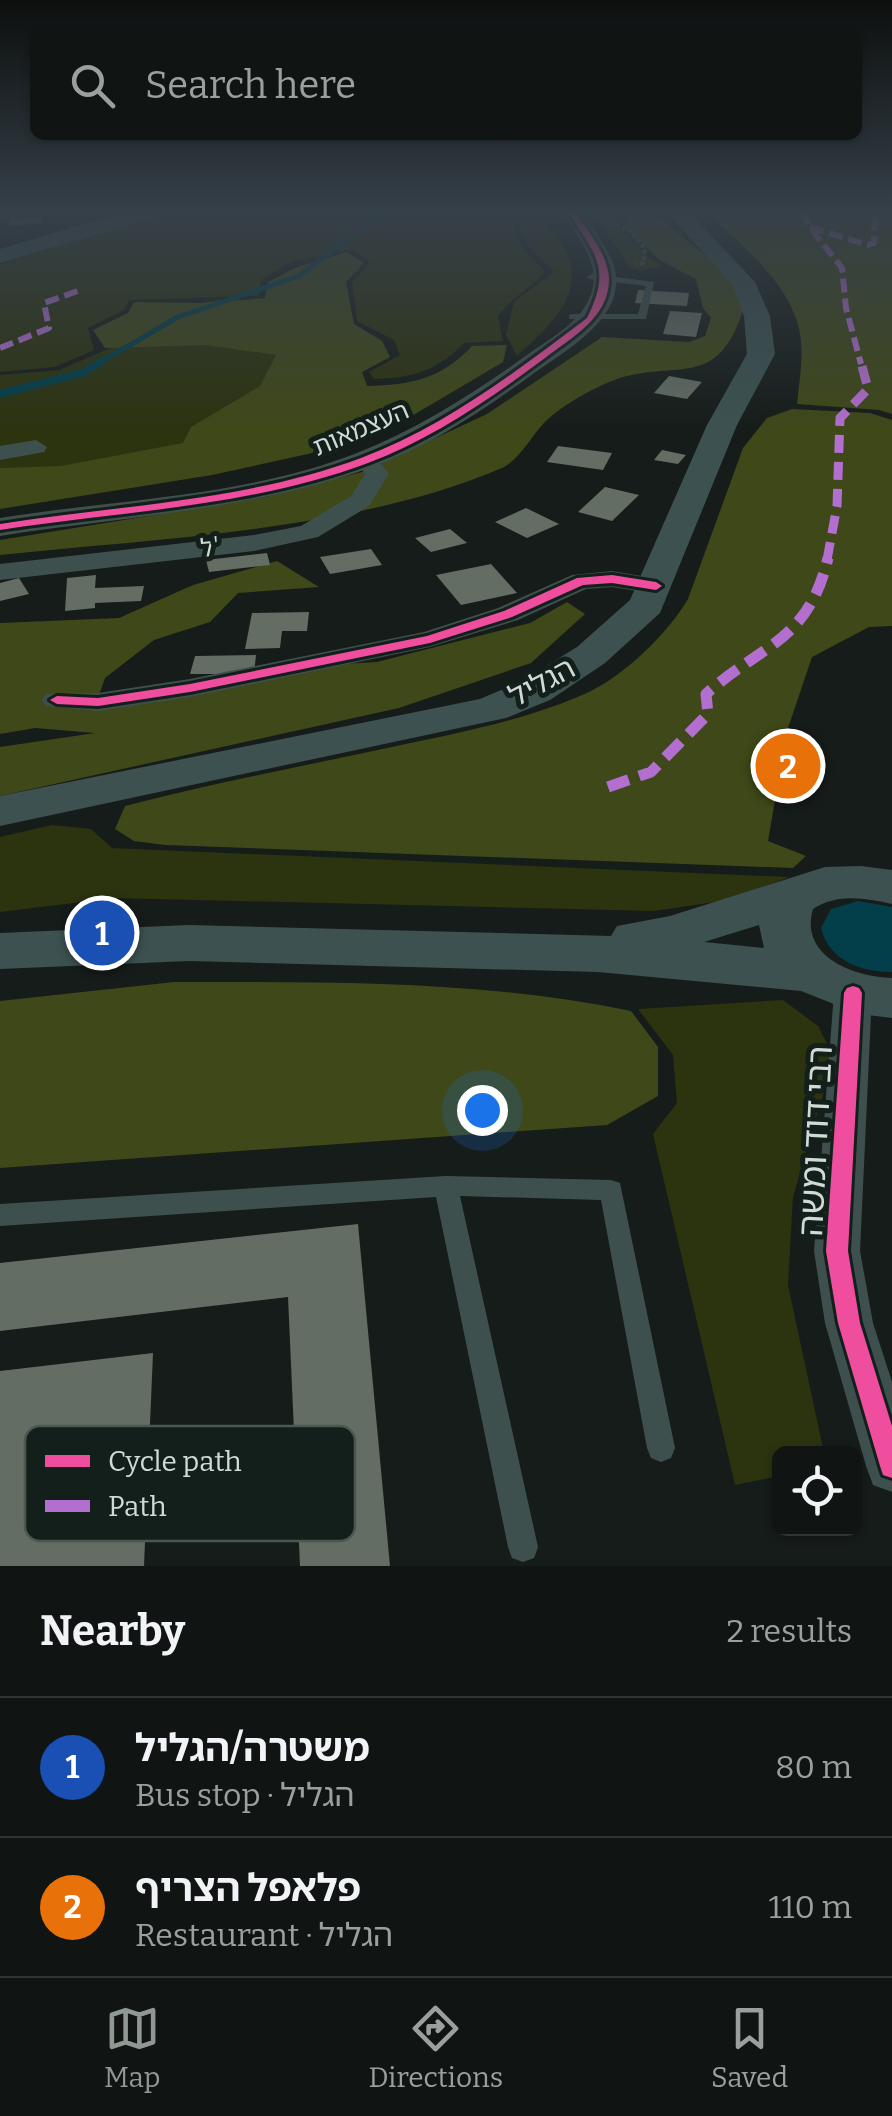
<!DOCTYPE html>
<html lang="en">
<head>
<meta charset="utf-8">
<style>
  :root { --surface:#101513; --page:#191e1c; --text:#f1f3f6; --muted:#9c9fa0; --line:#303433; --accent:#909894 }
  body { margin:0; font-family:Bitter,"Noto Sans Hebrew",serif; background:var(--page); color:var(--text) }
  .controls { position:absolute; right:30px; bottom:30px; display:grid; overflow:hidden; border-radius:15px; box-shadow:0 2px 8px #0004 }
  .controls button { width:90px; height:90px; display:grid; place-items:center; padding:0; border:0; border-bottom:2px solid var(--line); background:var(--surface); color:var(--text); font:50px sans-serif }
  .you { position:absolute; left:482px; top:1110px; width:35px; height:35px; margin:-25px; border:8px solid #fff; border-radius:50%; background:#1a73e8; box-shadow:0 0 0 15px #1a73e833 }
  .badge { display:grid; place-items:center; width:65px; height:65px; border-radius:50%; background:var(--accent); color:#fff; font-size:32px; font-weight:700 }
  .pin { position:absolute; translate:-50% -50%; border:5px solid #fff; box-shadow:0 2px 10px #0006 }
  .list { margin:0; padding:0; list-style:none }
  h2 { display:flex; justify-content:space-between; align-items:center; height:130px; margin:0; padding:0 40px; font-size:42px }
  h2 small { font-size:32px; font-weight:400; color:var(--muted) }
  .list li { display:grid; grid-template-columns:65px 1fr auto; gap:30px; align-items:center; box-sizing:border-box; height:140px; padding:0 40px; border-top:2px solid var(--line) }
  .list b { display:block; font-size:38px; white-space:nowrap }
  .list p { margin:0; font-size:32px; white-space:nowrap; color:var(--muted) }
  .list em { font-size:32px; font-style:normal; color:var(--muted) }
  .icon { flex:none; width:55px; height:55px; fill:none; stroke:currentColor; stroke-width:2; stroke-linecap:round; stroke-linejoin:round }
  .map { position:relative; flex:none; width:892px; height:1566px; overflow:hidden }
  .search { position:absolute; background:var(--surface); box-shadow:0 2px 8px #0004; left:30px; right:30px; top:30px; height:110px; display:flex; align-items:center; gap:25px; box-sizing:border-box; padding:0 35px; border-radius:15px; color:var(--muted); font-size:38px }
  .sheet { height:410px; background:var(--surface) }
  nav { display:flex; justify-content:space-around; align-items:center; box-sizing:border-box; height:140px; border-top:2px solid var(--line); background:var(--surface); font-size:28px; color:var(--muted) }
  nav a { display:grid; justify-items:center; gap:5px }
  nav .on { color:var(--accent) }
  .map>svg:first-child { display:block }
  .green { fill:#2c330f }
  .forest { fill:#3f4818 }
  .water { fill:#023f4a }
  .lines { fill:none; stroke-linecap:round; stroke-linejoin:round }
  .stream-far1 { stroke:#023f4a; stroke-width:5 }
  .stream { stroke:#023f4a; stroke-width:8 }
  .building { fill:#636d63 }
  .path { stroke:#465452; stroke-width:4; stroke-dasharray:4 2.5; stroke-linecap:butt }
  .service { fill:#3e504e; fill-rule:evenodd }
  .minor { fill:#3e504e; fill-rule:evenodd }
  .tertiary { fill:#3e504e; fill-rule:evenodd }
  .secondary { fill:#3d5250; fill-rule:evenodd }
  .quiet-far2 { stroke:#b36fd0; stroke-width:6; stroke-dasharray:14 6; stroke-linecap:butt }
  .quiet-far1 { stroke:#b36fd0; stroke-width:9; stroke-dasharray:18 9; stroke-linecap:butt }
  .quiet { stroke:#b36fd0; stroke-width:11; stroke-dasharray:22 11; stroke-linecap:butt }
  .cycleway-casing { stroke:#131f1a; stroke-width:6 }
  .cycleway { fill:#ef4d9e; fill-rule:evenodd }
  .labels { text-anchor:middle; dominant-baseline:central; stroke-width:10; stroke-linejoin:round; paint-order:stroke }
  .far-street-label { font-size:25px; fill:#d2dad6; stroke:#131f1a }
  .street-label { font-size:30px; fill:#d2dad6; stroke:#131f1a }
  .near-street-label { font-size:35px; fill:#d2dad6; stroke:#131f1a }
  .key { fill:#131f1a; stroke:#4c5752; stroke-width:2.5 }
  .key-label { font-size:28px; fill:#d2dad6 }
</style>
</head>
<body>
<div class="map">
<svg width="892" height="1566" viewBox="0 0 892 1566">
  <rect width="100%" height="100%" fill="#161c19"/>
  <g class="green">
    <path d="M 170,211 L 512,211 C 513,240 525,252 545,271 C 531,290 511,296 498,317 L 503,341 L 464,343 C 437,371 412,378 374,379 L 369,372 L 400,355 L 394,340 L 357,321 L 352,282 L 370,263 L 352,249 L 291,262 L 261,280 L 259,296 L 129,300 L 124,310 L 88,328 L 94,350 L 55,367 L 0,372 L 0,264 Z"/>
    <path d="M 536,211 C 544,225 557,236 565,250 C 588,294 547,329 517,356 L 506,335 L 514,302 L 554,272 C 534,252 519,242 517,212 Z"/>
    <polygon points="592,211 630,211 623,212 617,225 652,260 664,266 640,271 629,267"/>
    <polygon points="220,299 340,321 241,439 0,484 0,375 59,370 120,344 160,313"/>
    <polygon points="52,825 91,829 112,848 789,877 735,899 654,911 114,898 0,912 0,837"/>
    <polygon points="783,1000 818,1026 834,1057 793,1197 788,1285 824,1453 780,1454 779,1476 735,1485 653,1134 677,1103 673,1055 638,1009"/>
  </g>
  <g class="forest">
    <path d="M 650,211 L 729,274 L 745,304 C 717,398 674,354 607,383 C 588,391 558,408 543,424 C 531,437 519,460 502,468 C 355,531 159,538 0,555 L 0,540 L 266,497 L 362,472 L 487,414 L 602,337 L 689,342 L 705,336 L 711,318 L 703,308 L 696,279 L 661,261 L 625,227 L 630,213 Z"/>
    <path d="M 706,211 L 892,211 L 892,414 L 879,410 L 797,404 C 799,383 803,361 801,341 C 796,287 743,247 706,211 Z"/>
    <path d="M 347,252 L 364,263 L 346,282 L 354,324 L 382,341 L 390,357 L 362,372 L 367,386 C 411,385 441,379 472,346 L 507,345 L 503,362 L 383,433 L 308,454 L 212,475 L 0,509 L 0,468 L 61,466 L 183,443 L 191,427 L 260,386 L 276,355 L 206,345 L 105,348 L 93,330 L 128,313 L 134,302 L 200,303 L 265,298 L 268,282 L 297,267 Z"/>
    <path d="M 792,409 L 870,413 L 892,420 L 892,626 L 869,627 L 812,657 L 787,731 L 768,841 L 806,856 L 793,868 L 165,845 L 134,841 L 115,829 L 125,806 C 214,783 303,766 392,747 C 458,733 528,720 589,692 C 626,674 668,633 688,599 L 743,448 L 767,418 Z"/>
    <polygon points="277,561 319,587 238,593 210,622 154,640 105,678 99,695 309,666 377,662 530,623 567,602 585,614 531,663 399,708 0,796 0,747 95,733 35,728 0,734 0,623 119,618 193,585"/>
    <path d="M 174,982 C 325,982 482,980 631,1011 L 658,1047 L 658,1096 L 607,1125 L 0,1168 L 0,1001 Z"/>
  </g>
  <path class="water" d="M 858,901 L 892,907 L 892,972 C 861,972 829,961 821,928 L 831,909 Z"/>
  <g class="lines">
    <polyline class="stream-far1" points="97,364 178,317 299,276 384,211"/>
    <polyline class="stream" points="0,394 82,373 101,362"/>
  </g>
  <g class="building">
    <polygon points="41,217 41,223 9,226 9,219"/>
    <polygon points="638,290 689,293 687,306 635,303"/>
    <polygon points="670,311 702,313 696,337 663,334"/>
    <polygon points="669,376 702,382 687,399 654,393"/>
    <polygon points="558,446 612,453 603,470 547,462"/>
    <polygon points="662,450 686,455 678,464 654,460"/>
    <polygon points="605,487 639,495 612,521 578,512"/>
    <polygon points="526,508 559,524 527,538 495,522"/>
    <polygon points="450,529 467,543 431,552 415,538"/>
    <polygon points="371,549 382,565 330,574 320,557"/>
    <polygon points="267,553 270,565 209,572 206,560"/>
    <polygon points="491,564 517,593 461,605 436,575"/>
    <polygon points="96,575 95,588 144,586 141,601 95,603 95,608 65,611 67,578"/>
    <polygon points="19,578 29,594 0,601 0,583"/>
    <polygon points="309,612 307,631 282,631 280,648 245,649 252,613"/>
    <polygon points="256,655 254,674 190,674 195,656"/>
    <polygon points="358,1224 390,1566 300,1566 288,1297 0,1331 0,1263"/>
    <polygon points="153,1353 144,1566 0,1566 0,1371"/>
  </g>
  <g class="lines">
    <polyline class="path" points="604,220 630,231 645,249 643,263 636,264"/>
    <g class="service">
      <polygon points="592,274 654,282 646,319 569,319 569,315 573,314 638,314 646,286 589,279 587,277"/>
      <polygon points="446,1176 611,1180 620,1183 675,1448 671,1458 661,1462 651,1458 647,1448 601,1200 460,1196 538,1547 534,1558 523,1562 512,1558 508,1547 436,1197 0,1226 0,1204"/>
    </g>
    <g class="minor">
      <polygon points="0,211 17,211 0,217"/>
      <polygon points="36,440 47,447 44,452 0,460 0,446"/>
      <polygon points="365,452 373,454 389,474 369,506 318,537 254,551 0,580 0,564 254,535 301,526 351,496 365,474 354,459"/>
      <polygon points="612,571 665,580 669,586 656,594 612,587 586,589 518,620 430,647 190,697 98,711 46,706 42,700 46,694 98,693 190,679 424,632 498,608 572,575"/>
      <polygon points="853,979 867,983 872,993 860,1251 873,1323 892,1382 892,1492 873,1485 866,1466 825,1323 814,1251 834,993 839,983"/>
    </g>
    <path class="tertiary" d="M 562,211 L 581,211 C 591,228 606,244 613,263 C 632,316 564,351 530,376 C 481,412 429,446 372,467 C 253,511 124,516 0,536 L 0,518 C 118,499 245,497 357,453 C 418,429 474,393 527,355 C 553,336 587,320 593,286 C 598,259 575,234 562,211 Z"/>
    <g class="secondary">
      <polygon points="127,211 161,211 159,216 0,263 0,249"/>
      <polygon points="666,211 688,211 755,282 770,316 775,354 737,425 660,613 605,663 550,700 506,718 0,826 0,796 480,699 520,682 577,647 630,600 707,425 747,354 744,316 732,284"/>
      <path d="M 861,866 L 892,870 L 892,904 C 865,898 837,893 813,909 C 799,956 853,977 892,978 L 892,1018 L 859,1014 L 801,991 L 598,972 L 189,961 L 0,969 L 0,933 L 189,925 L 611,936 L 617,926 L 670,916 L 825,867 ZM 759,925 L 764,948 L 704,942 Z"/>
    </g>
    <g class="quiet-far2">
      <polyline points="804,211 808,225 842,268 846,308 861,364"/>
      <polyline points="810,227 868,245 874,243 875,211"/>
      <polyline points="0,348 49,328 44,303 83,289"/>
    </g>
    <polyline class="quiet-far1" points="827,560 837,506 840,418 868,389 861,362"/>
    <path class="quiet" d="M 608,787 L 651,772 L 708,714 L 706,694 C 762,644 808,642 828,558"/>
    <defs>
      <g id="cycleway">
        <path d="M 568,211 L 575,211 C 588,232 608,254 609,279 C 609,318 572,337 545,358 C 490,399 432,439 368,463 C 251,507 122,511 0,530 L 0,524 C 120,505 246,501 361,458 C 444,427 517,371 587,318 C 613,267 594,254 568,211 Z"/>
        <polygon points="612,575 656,582 662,586 656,590 612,583 583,585 512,617 430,643 190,692 98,706 57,704 50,700 57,696 98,698 190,684 427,636 504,611 577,578"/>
        <polygon points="853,986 859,988 862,993 848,1251 860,1323 892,1426 892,1478 883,1475 880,1466 838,1323 826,1251 844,993 847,988"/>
      </g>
    </defs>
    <use href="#cycleway" class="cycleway-casing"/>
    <use href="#cycleway" class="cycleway"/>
  </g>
  <linearGradient id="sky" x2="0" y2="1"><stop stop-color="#0c0f0e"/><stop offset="0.49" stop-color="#364049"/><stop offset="1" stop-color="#364049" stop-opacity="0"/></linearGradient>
  <rect width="892" height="431" fill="url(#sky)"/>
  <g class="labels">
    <g class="far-street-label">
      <text transform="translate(361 429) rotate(-23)">העצמאות</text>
      <text transform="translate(210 548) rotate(-6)">ל'</text>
    </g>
    <g class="street-label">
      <text transform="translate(542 682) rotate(-28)">הגליל</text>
    </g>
    <g class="near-street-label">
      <text transform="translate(815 1141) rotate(-87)">רבי דוד ומשה</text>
    </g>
  </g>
  <rect x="25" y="1426" width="330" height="115" rx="15" class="key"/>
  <rect x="45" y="1455" width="45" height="12" fill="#ef4d9e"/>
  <rect x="45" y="1500" width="45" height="12" fill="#b36fd0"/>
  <g class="key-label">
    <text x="108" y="1471">Cycle path</text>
    <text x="108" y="1516">Path</text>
  </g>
</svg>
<div class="controls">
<button><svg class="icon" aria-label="locate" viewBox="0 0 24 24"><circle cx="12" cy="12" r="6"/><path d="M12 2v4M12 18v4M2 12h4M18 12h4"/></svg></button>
</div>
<div class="you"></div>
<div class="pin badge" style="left:102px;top:933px;background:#1a4fb4">1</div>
<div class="pin badge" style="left:788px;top:766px;background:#e8710a">2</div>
<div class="search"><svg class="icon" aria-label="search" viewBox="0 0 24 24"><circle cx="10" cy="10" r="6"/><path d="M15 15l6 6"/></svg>Search here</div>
</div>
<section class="sheet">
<h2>Nearby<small>2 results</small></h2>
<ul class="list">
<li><span class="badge" style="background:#1a4fb4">1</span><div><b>משטרה/הגליל</b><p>Bus stop · הגליל</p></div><em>80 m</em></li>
<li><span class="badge" style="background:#e8710a">2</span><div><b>פלאפל הצריף</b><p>Restaurant · הגליל</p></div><em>110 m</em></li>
</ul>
</section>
<nav>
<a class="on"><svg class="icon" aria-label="map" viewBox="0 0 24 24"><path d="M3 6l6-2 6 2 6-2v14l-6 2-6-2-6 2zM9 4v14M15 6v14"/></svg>Map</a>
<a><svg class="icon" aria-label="directions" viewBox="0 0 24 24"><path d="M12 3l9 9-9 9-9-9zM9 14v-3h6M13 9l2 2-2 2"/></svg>Directions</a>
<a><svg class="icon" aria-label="saved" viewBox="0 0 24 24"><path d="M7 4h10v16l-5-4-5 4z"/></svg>Saved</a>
</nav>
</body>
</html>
